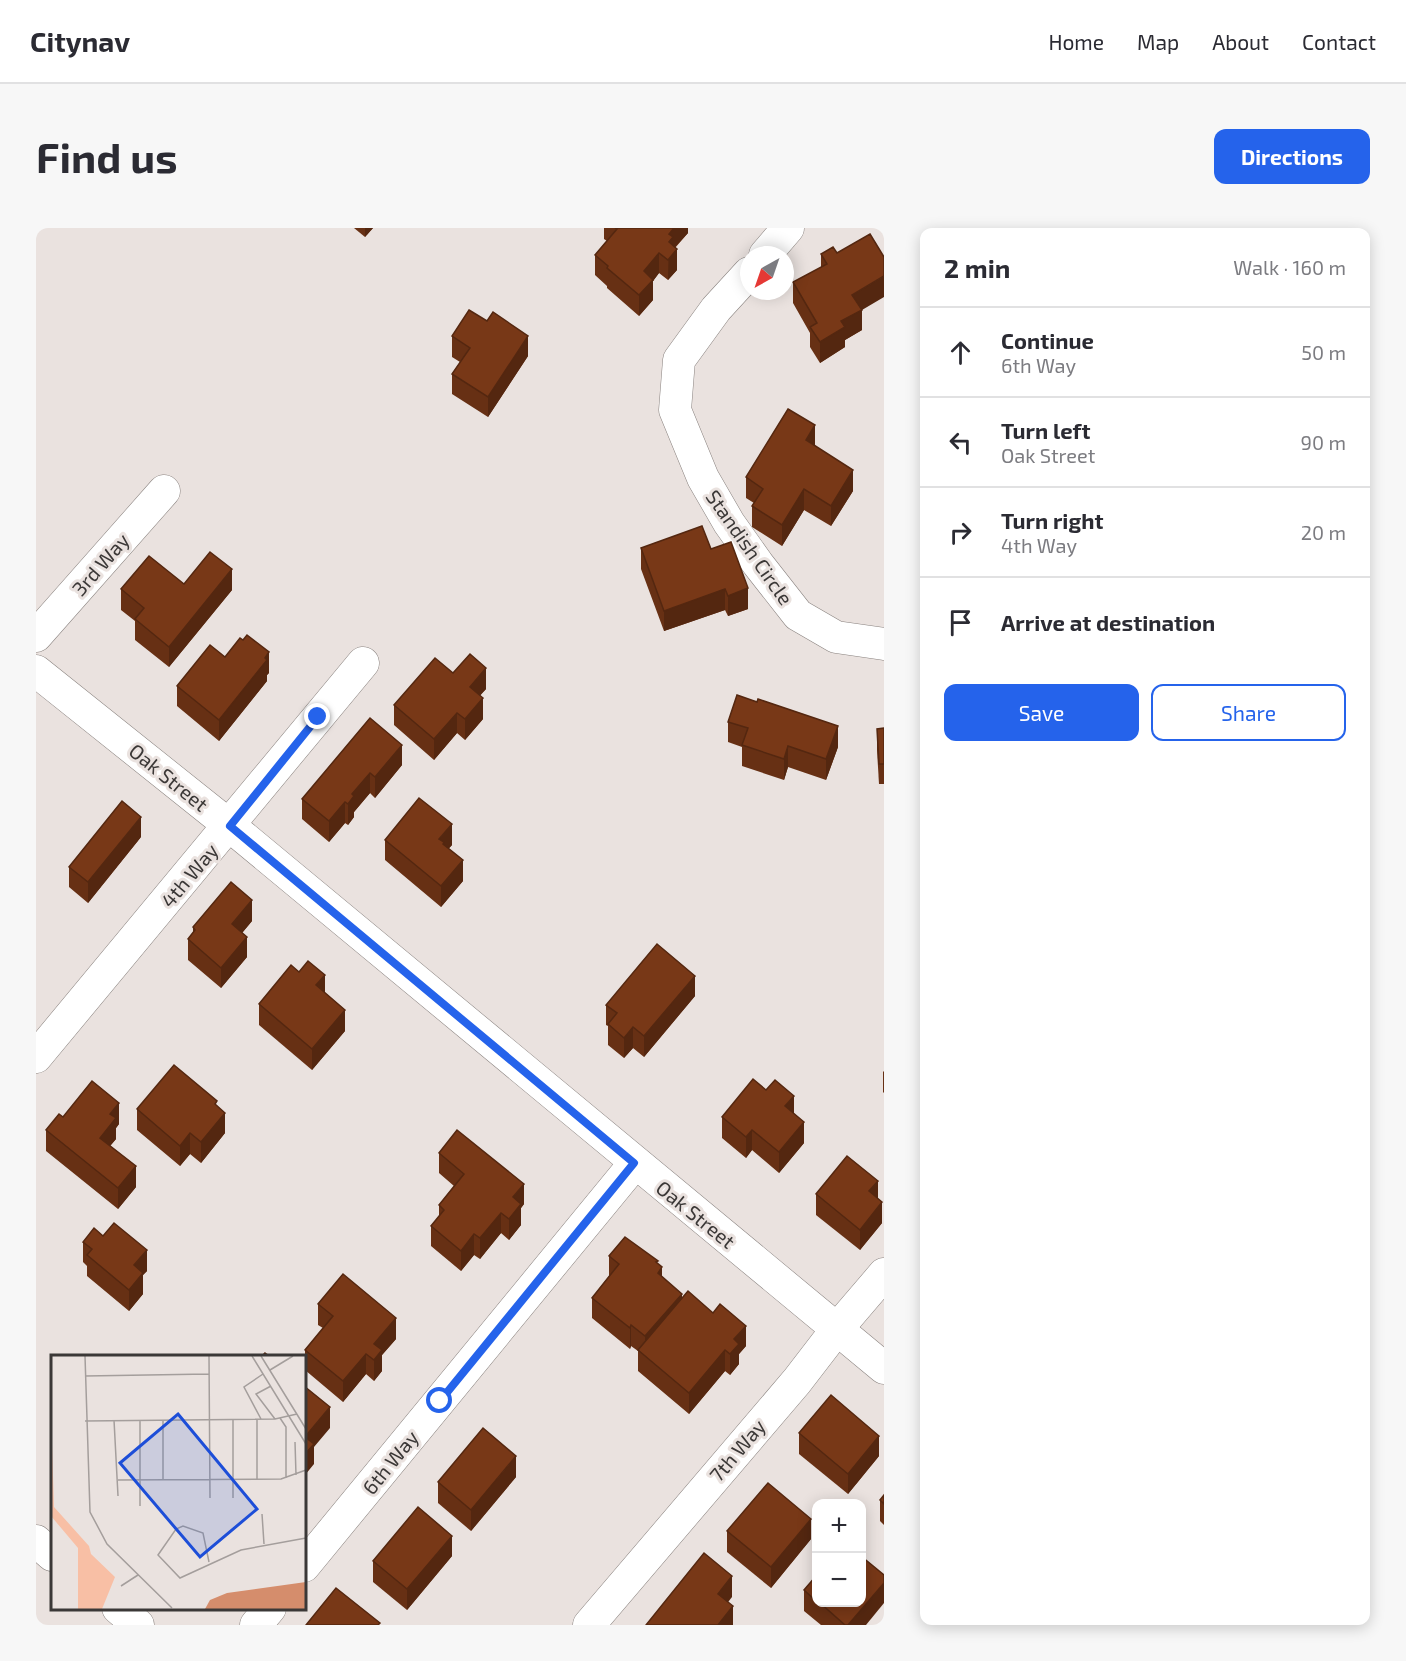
<!DOCTYPE html>
<html lang="en">
<head>
<meta charset="utf-8">
<style>
  :root { --surface:#fff; --page:#f7f7f7; --text:#2b2b33; --muted:#7c7c81; --line:#e1e1e2; --accent:#2563eb }
  body { margin:0; font-family:"Exo 2",sans-serif; background:var(--page); color:var(--text) }
  .controls { position:absolute; right:18px; bottom:18px; display:grid; overflow:hidden; border-radius:12px; box-shadow:0 3px 15px #0003 }
  .controls button { width:54px; height:54px; display:grid; place-items:center; padding:0; border:0; border-bottom:2px solid var(--line); background:var(--surface); color:var(--text); font:30px sans-serif }
  .compass { position:absolute; left:704px; top:18px; width:54px; height:54px; border-radius:50%; background:var(--surface); box-shadow:0 3px 15px #0003; rotate:220deg }
  .stop { position:absolute; width:18px; height:18px; margin:-14px; border:4px solid #2563eb; border-radius:50%; background:#fff }
  .stop.end { background:#2563eb; border-color:#fff; box-shadow:0 2px 6px #0008 }
  .list { margin:0; padding:0; list-style:none }
  h2 { display:flex; justify-content:space-between; align-items:center; height:78px; margin:0; padding:0 24px; font-size:26px }
  h2 small { font-size:20px; font-weight:400; color:var(--muted) }
  .list li { display:grid; grid-template-columns:39px 1fr auto; gap:18px; align-items:center; box-sizing:border-box; height:90px; padding:0 24px; border-top:2px solid var(--line) }
  .list b { display:block; font-size:22px; white-space:nowrap }
  .list p { margin:0; font-size:20px; white-space:nowrap; color:var(--muted) }
  .list em { font-size:20px; font-style:normal; color:var(--muted) }
  .actions { display:flex; gap:12px; padding:18px 24px }
  .actions a { flex:1; padding:14px 0; border:2px solid var(--accent); border-radius:12px; text-align:center; font-size:21px; color:var(--accent) }
  .actions .main { background:var(--accent); color:#fff }
  .icon { flex:none; width:33px; height:33px; fill:none; stroke:currentColor; stroke-width:2; stroke-linecap:round; stroke-linejoin:round }
  .map { position:relative; flex:none; width:848px; height:1397px; overflow:hidden; border-radius:12px }
  header { display:flex; align-items:center; gap:36px; box-sizing:border-box; height:84px; padding:0 30px; background:var(--surface); border-bottom:2px solid var(--line) }
  header strong { font-size:28px }
  nav { display:flex; gap:33px; margin-inline-start:auto; font-size:21px }
  .intro { display:flex; align-items:center; justify-content:space-between; box-sizing:border-box; height:144px; padding:0 36px }
  h1 { margin:0; font-size:42px }
  .button { padding:15px 27px; border-radius:12px; background:var(--accent); color:#fff; font-size:21px; font-weight:700 }
  main { display:flex; gap:36px; padding:0 36px }
  aside { flex:1; background:var(--surface); border-radius:12px; box-shadow:0 3px 15px #0003 }
  .map>svg:first-child { display:block }
  .lines { fill:none; stroke-linecap:round; stroke-linejoin:round }
  .street-casing { stroke:#89827f; stroke-width:33 }
  .street { stroke:#fff; stroke-width:32 }
  .wall { fill:#673014 }
  .shaded-wall { fill:#542710 }
  .building { fill:#783817; stroke:#542710; stroke-width:1.5 }
  .route { stroke:#2563eb; stroke-width:8 }
  .labels { text-anchor:middle; dominant-baseline:central; stroke-width:6; stroke-linejoin:round; paint-order:stroke }
  .street-label { font-size:20px; fill:#3b3837; stroke:#eae2df }
  .inset-road { fill:none; stroke:#a49e9c; stroke-width:1.5 }
  .view { fill:#1d4ed8; fill-opacity:0.15; stroke:#1d4ed8; stroke-width:3 }
  .inset-edge { fill:none; stroke:#3b3837; stroke-width:3 }
</style>
</head>
<body>
<header>
<strong>Citynav</strong>
<nav><a>Home</a><a>Map</a><a>About</a><a>Contact</a></nav>
</header>
<div class="intro"><h1>Find us</h1><a class="button">Directions</a></div>
<main>
<div class="map">
<svg width="848" height="1397" viewBox="0 0 848 1397">
  <rect width="100%" height="100%" fill="#eae2df"/>
  <g class="lines">
    <defs>
      <g id="street">
        <polyline points="729,27 752,0"/>
        <polyline points="713,45 680,81 643,132 639,182 667,250 693,295 722,336 762,387 800,409 848,416"/>
        <polyline points="0,408 128,263"/>
        <polyline points="0,443 194,598 848,1140"/>
        <polyline points="0,829 327,435"/>
        <polyline points="0,1313 16,1327"/>
        <polyline points="268,1338 599,935"/>
        <polyline points="82,1380 102,1397"/>
        <polyline points="220,1397 234,1380"/>
        <polyline points="553,1397 761,1153 801,1101 848,1046"/>
      </g>
    </defs>
    <use href="#street" class="street-casing"/>
    <use href="#street" class="street"/>
  </g>
  <g class="wall">
    <polygon points="318,0 337,0 329,9"/>
    <polygon points="568,0 652,0 652,5 639,20 641,42 632,52 623,45 617,53 617,72 603,88 571,60 571,58 559,47 559,27 571,13 568,11"/>
    <polygon points="785,26 826,82 826,102 809,112 809,119 784,135 774,119 774,105 757,75 757,54 785,40"/>
    <polygon points="451,93 492,128 452,189 416,166 416,146 424,134 416,129 416,108"/>
    <polygon points="779,218 817,263 795,298 768,282 746,318 716,299 716,278 718,275 710,270 710,249"/>
    <polygon points="605,320 675,321 712,381 692,388 689,382 628,403 605,341"/>
    <polygon points="148,356 196,362 133,439 99,412 99,393 85,382 85,361"/>
    <polygon points="233,445 231,447 231,453 183,513 141,478 141,458"/>
    <polygon points="417,445 450,461 444,467 447,491 429,512 421,505 398,532 358,497 358,477"/>
    <polygon points="334,490 366,537 339,570 334,565 318,584 318,589 312,597 309,595 293,614 266,591 266,571"/>
    <polygon points="692,494 802,519 790,552 752,539 748,552 706,538 706,519 692,514"/>
    <polygon points="848,500 848,556 843,556 841,522 841,501"/>
    <polygon points="105,609 52,675 33,659 33,639"/>
    <polygon points="349,612 416,617 412,621 427,653 405,679 349,632"/>
    <polygon points="216,693 206,705 211,729 185,760 152,732 152,711 157,705 157,699"/>
    <polygon points="289,765 309,803 276,842 223,797 223,776"/>
    <polygon points="659,768 608,829 597,820 588,830 572,817 572,798 570,797 570,777"/>
    <polygon points="848,843 848,865 847,864 847,844"/>
    <polygon points="181,878 189,905 165,935 154,926 144,938 101,902 101,881"/>
    <polygon points="758,886 768,915 743,945 716,922 710,930 686,910 686,889"/>
    <polygon points="27,889 83,896 80,900 80,911 74,918 100,959 82,981 10,923 10,902"/>
    <polygon points="403,925 488,976 485,980 485,997 473,1012 465,1005 444,1031 438,1027 425,1043 395,1018 395,998 403,988 403,977 418,958 403,945"/>
    <polygon points="780,966 842,971 846,995 824,1022 780,987"/>
    <polygon points="47,1014 111,1043 107,1047 107,1066 93,1083 51,1048 51,1038 47,1034"/>
    <polygon points="573,1028 622,1035 626,1049 646,1070 710,1118 703,1126 703,1136 694,1147 689,1143 653,1186 602,1143 602,1123 595,1118 594,1121 556,1090 556,1070 573,1048"/>
    <polygon points="282,1076 360,1111 346,1127 346,1143 338,1153 330,1146 307,1174 269,1142 269,1122 287,1100 282,1097"/>
    <polygon points="763,1205 843,1228 812,1266 763,1226"/>
    <polygon points="480,1249 435,1303 402,1275 402,1254"/>
    <polygon points="848,1267 848,1297 844,1293 844,1272"/>
    <polygon points="691,1303 775,1311 735,1360 691,1324"/>
    <polygon points="416,1328 371,1382 337,1354 337,1333"/>
    <polygon points="780,1348 780,1374 825,1374 830,1397 785,1397 768,1383 768,1362"/>
  </g>
  <g class="shaded-wall">
    <polygon points="329,0 337,0 329,9"/>
    <polygon points="638,0 652,0 652,5 637,21 641,21 641,42 632,52 633,6"/>
    <polygon points="623,25 623,45 617,53 617,72 603,88 603,67 608,43"/>
    <polygon points="848,48 848,69 826,82 826,102 809,112 809,119 784,135 784,114 816,67"/>
    <polygon points="492,108 492,128 452,189 452,169"/>
    <polygon points="779,197 779,218 770,212"/>
    <polygon points="817,242 817,263 795,298 795,278"/>
    <polygon points="768,261 768,282 746,318 746,297"/>
    <polygon points="196,341 196,362 133,439 133,419"/>
    <polygon points="712,360 712,381 692,388 692,368"/>
    <polygon points="689,361 689,382 628,403 628,383"/>
    <polygon points="233,424 233,445 231,447 231,453 183,513 183,492"/>
    <polygon points="450,440 450,461 434,479 434,459"/>
    <polygon points="447,470 447,491 429,512 429,491"/>
    <polygon points="421,485 421,505 398,532 398,511"/>
    <polygon points="802,498 802,519 790,552 790,531"/>
    <polygon points="366,517 366,537 339,570 339,549"/>
    <polygon points="752,518 752,539 748,552 748,531"/>
    <polygon points="334,545 334,565 318,584 318,589 312,597 312,576 316,566"/>
    <polygon points="309,574 309,595 293,614 293,593"/>
    <polygon points="105,589 105,609 52,675 52,654"/>
    <polygon points="416,596 416,617 408,626 403,611"/>
    <polygon points="427,632 427,653 405,679 405,658"/>
    <polygon points="216,672 216,693 196,717 196,696"/>
    <polygon points="211,709 211,729 185,760 185,740"/>
    <polygon points="289,747 289,767 280,757"/>
    <polygon points="659,748 659,768 608,829 608,808"/>
    <polygon points="309,782 309,803 276,842 276,821"/>
    <polygon points="597,799 597,820 588,830 588,810"/>
    <polygon points="758,868 758,888 749,878"/>
    <polygon points="83,875 83,896 80,900 80,911 64,930 64,910 74,886"/>
    <polygon points="189,885 189,905 165,935 165,914"/>
    <polygon points="768,894 768,915 743,945 743,924"/>
    <polygon points="716,902 716,922 710,930 710,909"/>
    <polygon points="154,905 154,926 144,938 144,918"/>
    <polygon points="100,938 100,959 82,981 82,960"/>
    <polygon points="842,953 842,973 833,963"/>
    <polygon points="488,956 488,976 485,980 485,997 473,1012 473,991 477,969"/>
    <polygon points="846,974 846,995 824,1022 824,1002"/>
    <polygon points="465,985 465,1005 444,1031 444,1010"/>
    <polygon points="438,1006 438,1027 425,1043 425,1023"/>
    <polygon points="111,1022 111,1043 107,1047 107,1066 93,1083 93,1062 98,1037"/>
    <polygon points="626,1039 626,1060 622,1045"/>
    <polygon points="646,1066 646,1086 609,1129 609,1108"/>
    <polygon points="360,1090 360,1111 346,1127 346,1143 338,1153 338,1116"/>
    <polygon points="595,1097 595,1118 594,1121 594,1100"/>
    <polygon points="710,1098 710,1118 703,1126 703,1136 694,1147 694,1126 698,1111"/>
    <polygon points="689,1122 689,1143 653,1186 653,1165"/>
    <polygon points="330,1126 330,1146 307,1174 307,1153"/>
    <polygon points="294,1179 294,1200 278,1219 278,1236 269,1247 269,1209"/>
    <polygon points="843,1208 843,1228 812,1266 812,1246"/>
    <polygon points="480,1228 480,1249 435,1303 435,1282"/>
    <polygon points="775,1291 775,1311 735,1360 735,1339"/>
    <polygon points="416,1308 416,1328 371,1382 371,1361"/>
    <polygon points="696,1348 696,1369 682,1387 682,1366"/>
    <polygon points="848,1355 848,1375 830,1397 812,1397"/>
    <polygon points="697,1378 697,1397 682,1397"/>
  </g>
  <g class="building">
    <polygon points="579,0 638,0 633,6 637,9 633,14 641,21 632,32 623,25 608,43 617,52 603,67 571,40 572,38 559,27 581,1"/>
    <polygon points="834,6 848,29 848,48 816,67 826,82 805,93 809,99 784,114 774,99 781,95 757,54 791,36 785,26 797,19 801,25"/>
    <polygon points="433,82 451,93 457,84 492,108 452,169 416,146 434,120 416,108"/>
    <polygon points="752,181 779,197 770,212 817,242 795,278 768,261 746,297 716,278 727,261 710,249"/>
    <polygon points="666,298 675,321 695,314 712,360 692,368 689,361 628,383 605,320"/>
    <polygon points="174,324 196,341 133,419 99,391 108,380 85,361 113,328 148,356"/>
    <polygon points="211,407 233,424 229,430 231,432 183,492 141,458 174,417 189,429 204,410 207,412"/>
    <polygon points="434,426 450,440 434,459 447,470 429,491 421,485 398,511 358,477 399,430 417,445"/>
    <polygon points="701,467 721,474 722,471 802,498 790,531 752,518 748,531 706,517 712,500 692,494"/>
    <polygon points="334,490 366,517 339,549 334,545 316,566 318,568 312,576 309,574 293,593 266,571"/>
    <polygon points="848,500 848,536 843,536 841,501"/>
    <polygon points="383,570 416,596 403,611 408,614 407,616 427,632 405,658 349,612"/>
    <polygon points="86,573 105,589 52,654 33,639"/>
    <polygon points="195,654 216,672 196,696 211,709 185,740 152,711 159,702 157,699"/>
    <polygon points="621,716 659,748 608,808 597,799 588,810 572,796 581,785 570,777"/>
    <polygon points="272,733 289,747 280,757 309,782 276,821 223,776 255,737 263,744"/>
    <polygon points="138,837 181,873 179,876 189,885 165,914 154,905 144,918 101,881"/>
    <polygon points="717,851 730,862 739,852 758,868 749,878 768,894 743,924 716,902 710,909 686,889"/>
    <polygon points="56,853 83,875 74,886 80,890 64,910 100,938 82,960 10,902 23,886 27,889"/>
    <polygon points="421,902 488,956 477,969 485,976 473,991 465,985 444,1010 438,1006 425,1023 395,998 408,982 403,977 428,946 403,925"/>
    <polygon points="811,928 842,953 833,963 846,974 824,1002 780,966"/>
    <polygon points="78,995 111,1022 98,1037 107,1045 93,1062 51,1027 56,1021 47,1014 58,1000 67,1008"/>
    <polygon points="589,1009 622,1033 620,1034 626,1039 622,1045 646,1066 609,1108 595,1097 594,1100 556,1070 583,1036 573,1028"/>
    <polygon points="307,1046 360,1090 338,1116 346,1122 338,1132 330,1126 307,1153 269,1122 297,1088 282,1076"/>
    <polygon points="652,1063 677,1085 684,1076 710,1098 698,1111 703,1116 694,1126 689,1122 653,1165 602,1122"/>
    <polygon points="229,1125 233,1128 226,1128"/>
    <polygon points="268,1158 294,1179 269,1209 278,1216 269,1226"/>
    <polygon points="795,1167 843,1208 812,1246 763,1205"/>
    <polygon points="447,1200 480,1228 435,1282 402,1254"/>
    <polygon points="732,1255 775,1291 735,1339 691,1303"/>
    <polygon points="848,1267 848,1276 844,1272"/>
    <polygon points="382,1279 416,1308 371,1361 337,1333"/>
    <polygon points="668,1325 696,1348 682,1366 697,1378 682,1397 610,1397"/>
    <polygon points="825,1328 848,1347 848,1355 812,1397 809,1397 783,1374 825,1374"/>
    <polygon points="780,1348 780,1373 768,1362"/>
    <polygon points="300,1360 344,1395 342,1397 270,1397"/>
  </g>
  <g class="lines">
    <polyline class="route" points="282,489 194,598 598,935 404,1173"/>
  </g>
  <g class="labels">
    <g class="street-label">
      <text transform="translate(714 319) rotate(55)">Standish Circle</text>
      <text transform="translate(64 336) rotate(-49)">3rd Way</text>
      <text transform="translate(133 549) rotate(39)">Oak Street</text>
      <text transform="translate(153 647) rotate(-50)">4th Way</text>
      <text transform="translate(660 986) rotate(39)">Oak Street</text>
      <text transform="translate(701 1222) rotate(-50)">7th Way</text>
      <text transform="translate(354 1234) rotate(-51)">6th Way</text>
    </g>
  </g>
  <g transform="translate(15 1127)">
    <rect width="255" height="255" fill="#eae2df"/>
    <path d="M 0,59 L 3,152 L 38,191 L 40,199 L 64,222 L 51,254 L 27,254 L 27,193 L 0,161 Z" fill="#f8bfa5"/>
    <path d="M 255,227 L 255,254 L 154,254 L 159,245 L 176,238 Z" fill="#d58d6c"/>
    <path class="inset-road" d="M 34,1 L 39,157 L 56,189 L 121,253M 158,1 L 159,143M 201,1 L 255,89M 210,1 L 255,74M 219,15 L 242,1M 34,21 L 158,19M 220,31 L 205,39 L 224,64M 229,63 L 235,72 L 235,123M 182,64 L 182,143M 210,64 L 193,32 L 212,19M 63,65 L 67,141M 112,65 L 112,124M 34,66 L 224,64 L 246,59M 244,87 L 245,120M 206,124 L 206,65M 67,125 L 230,124 L 255,115M 89,151 L 89,65M 211,159 L 213,189M 158,207 L 152,178 L 132,171 L 125,174 L 107,200 L 129,223 L 190,195 L 255,183M 70,231 L 87,220"/>
    <path class="view" d="M 127,59 L 206,154 L 149,202 L 69,108 Z"/>
    <rect width="255" height="255" class="inset-edge"/>
  </g>
</svg>
<div class="controls">
<button>+</button>
<button>−</button>
</div>
<svg class="compass" viewBox="-18 -18 36 36"><path d="M0-13l5 13h-10z" fill="#e53935"/><path d="M0 13l5-13h-10z" fill="#7c7c81"/></svg>
<div class="stop" style="left:404px;top:1173px"></div>
<div class="stop end" style="left:282px;top:489px"></div>
</div>
<aside>
<h2>2 min<small>Walk · 160 m</small></h2>
<ul class="list">
<li><svg class="icon" aria-label="ahead" viewBox="0 0 24 24"><path d="M12 20V5M6 11l6-6 6 6"/></svg><div><b>Continue</b><p>6th Way</p></div><em>50 m</em></li>
<li><svg class="icon" aria-label="left" viewBox="0 0 24 24"><path d="M17 20v-9H6M10 6l-5 5 5 5"/></svg><div><b>Turn left</b><p>Oak Street</p></div><em>90 m</em></li>
<li><svg class="icon" aria-label="right" viewBox="0 0 24 24"><path d="M7 20v-9h11M14 6l5 5-5 5"/></svg><div><b>Turn right</b><p>4th Way</p></div><em>20 m</em></li>
<li><svg class="icon" aria-label="arrive" viewBox="0 0 24 24"><path d="M6 21V4h12l-3 4 3 4H6"/></svg><div><b>Arrive at destination</b></div></li>
</ul>
<div class="actions"><a class="main">Save</a><a>Share</a></div>
</aside>
</main>
</body>
</html>
